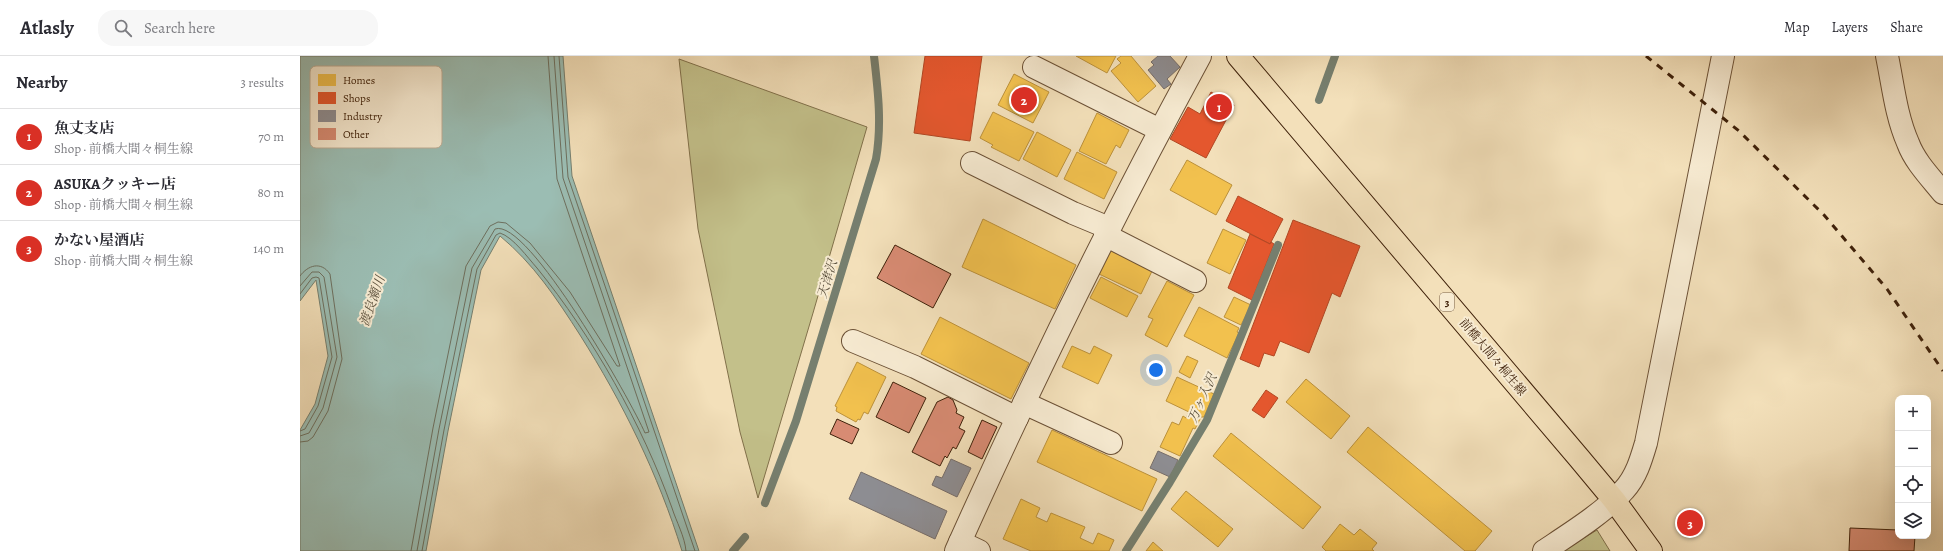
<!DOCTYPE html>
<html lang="en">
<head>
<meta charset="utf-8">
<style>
  :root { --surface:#fff; --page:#f7f7f7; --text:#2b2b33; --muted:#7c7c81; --line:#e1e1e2; --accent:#d93025 }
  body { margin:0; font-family:Alegreya,"Noto Serif JP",serif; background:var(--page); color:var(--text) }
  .controls { position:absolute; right:12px; bottom:12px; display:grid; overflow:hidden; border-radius:8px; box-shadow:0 4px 16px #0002 }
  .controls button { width:36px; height:36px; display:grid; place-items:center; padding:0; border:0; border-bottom:1px solid var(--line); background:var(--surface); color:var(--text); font:20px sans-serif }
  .you { position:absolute; left:856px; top:314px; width:14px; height:14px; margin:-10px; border:3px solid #fff; border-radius:50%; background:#1a73e8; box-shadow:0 0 0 6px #1a73e833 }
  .badge { display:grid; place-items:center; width:26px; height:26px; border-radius:50%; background:var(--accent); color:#fff; font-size:13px; font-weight:700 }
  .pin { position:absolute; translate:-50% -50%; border:2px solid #fff; box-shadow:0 1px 4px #0006 }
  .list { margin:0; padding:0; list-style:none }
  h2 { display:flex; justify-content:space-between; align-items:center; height:52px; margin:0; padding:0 16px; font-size:17px }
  h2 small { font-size:13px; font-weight:400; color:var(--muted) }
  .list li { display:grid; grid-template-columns:26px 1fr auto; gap:12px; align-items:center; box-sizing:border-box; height:56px; padding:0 16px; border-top:1px solid var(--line) }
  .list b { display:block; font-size:15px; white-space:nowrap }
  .list p { margin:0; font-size:13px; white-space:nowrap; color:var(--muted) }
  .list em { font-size:13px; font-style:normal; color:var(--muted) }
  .icon { flex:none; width:22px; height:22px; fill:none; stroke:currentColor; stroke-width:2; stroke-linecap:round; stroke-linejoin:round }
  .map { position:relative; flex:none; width:1643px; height:495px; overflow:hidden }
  header { display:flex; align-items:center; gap:24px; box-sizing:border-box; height:56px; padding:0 20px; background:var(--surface); border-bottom:1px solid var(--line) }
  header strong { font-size:19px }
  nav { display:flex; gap:22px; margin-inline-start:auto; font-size:14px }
  .search { width:280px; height:36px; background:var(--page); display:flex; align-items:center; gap:10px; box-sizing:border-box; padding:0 14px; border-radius:16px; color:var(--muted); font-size:15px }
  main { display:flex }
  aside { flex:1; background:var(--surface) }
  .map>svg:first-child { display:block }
  .green { fill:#c3c08a; stroke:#81704a }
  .water { fill:#9bbdb3; stroke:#767f6f }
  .homes { fill:#f2c14e; stroke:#bc913a }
  .shops { fill:#e4572e; stroke:#b24723 }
  .industry { fill:#8d8d92; stroke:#766d69 }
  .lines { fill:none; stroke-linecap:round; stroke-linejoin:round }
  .shore { stroke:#6d6f5e; stroke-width:1 }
  .stream { stroke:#767f6f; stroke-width:8 }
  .building { fill:#d88b73; stroke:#3f210a }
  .minor-casing { stroke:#6c5136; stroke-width:24 }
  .major-casing { stroke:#3f210a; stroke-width:24 }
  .minor { stroke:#f7ebd2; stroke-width:22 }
  .major { stroke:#f3e0ba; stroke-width:22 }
  .rail { stroke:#3f210a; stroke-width:3; stroke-dasharray:7 7; stroke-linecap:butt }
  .labels { text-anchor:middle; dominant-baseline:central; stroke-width:4; stroke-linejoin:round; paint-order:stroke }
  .shield { fill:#f7ebd2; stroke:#765e46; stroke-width:1 }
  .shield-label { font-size:11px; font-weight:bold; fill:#3f210a }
  .street-label { font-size:12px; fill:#3f210a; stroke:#f7ebd2 }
  .water-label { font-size:13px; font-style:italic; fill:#5b503d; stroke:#f7ebd2 }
  .key { fill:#f7ebd2; stroke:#c0ae96; stroke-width:1 }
  .key-label { font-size:11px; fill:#3f210a }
</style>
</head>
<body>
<header>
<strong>Atlasly</strong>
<div class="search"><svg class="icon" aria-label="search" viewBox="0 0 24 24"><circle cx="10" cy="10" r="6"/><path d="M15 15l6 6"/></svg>Search here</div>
<nav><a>Map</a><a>Layers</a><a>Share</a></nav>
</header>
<main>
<aside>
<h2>Nearby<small>3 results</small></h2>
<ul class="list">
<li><span class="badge">1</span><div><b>魚丈支店</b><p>Shop · 前橋大間々桐生線</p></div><em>70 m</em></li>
<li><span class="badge">2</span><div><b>ASUKAクッキー店</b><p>Shop · 前橋大間々桐生線</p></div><em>80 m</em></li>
<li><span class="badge">3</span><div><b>かない屋酒店</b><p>Shop · 前橋大間々桐生線</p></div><em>140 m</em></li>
</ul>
</aside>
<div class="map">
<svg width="1643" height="495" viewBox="0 0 1643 495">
  <rect width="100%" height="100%" fill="#f3e0ba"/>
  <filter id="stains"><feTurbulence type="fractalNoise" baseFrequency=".005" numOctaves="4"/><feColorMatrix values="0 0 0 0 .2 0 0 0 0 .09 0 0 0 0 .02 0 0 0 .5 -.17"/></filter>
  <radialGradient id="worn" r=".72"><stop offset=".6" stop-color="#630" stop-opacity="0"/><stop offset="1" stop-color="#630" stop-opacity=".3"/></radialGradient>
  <g class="green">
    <polygon points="379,3 567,71 513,257 458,442 440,376 398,173"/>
    <polygon points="1297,474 1310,495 1262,495"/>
  </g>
  <path class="water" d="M 0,0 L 263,0 L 272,120 L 399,495 L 382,495 C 358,418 323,347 280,279 C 257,243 233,207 200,180 L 181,214 L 148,375 L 126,495 L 0,495 L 0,374 L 15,348 L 28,300 L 16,224 L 0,245 Z"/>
  <g class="homes">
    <polygon points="776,0 816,0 807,17"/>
    <polygon points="821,0 831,0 856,30 838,46 811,15 821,7 817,3"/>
    <polygon points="714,18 749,36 733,67 698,49"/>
    <polygon points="693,56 734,76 719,105 691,91 693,89 680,82"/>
    <polygon points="797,57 829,74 820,92 816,89 806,108 779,95"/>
    <polygon points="737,76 771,94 757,121 723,103"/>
    <polygon points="777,96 817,116 804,143 764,123"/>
    <polygon points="887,104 932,129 916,159 870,134"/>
    <polygon points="683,163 776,209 755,253 662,211"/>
    <polygon points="923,173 946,184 930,218 907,207"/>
    <polygon points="810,193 853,213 841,238 799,218"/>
    <polygon points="801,221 838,240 827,261 790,242"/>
    <polygon points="867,225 894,239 867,291 845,279 853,263 848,261"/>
    <polygon points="934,241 951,249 941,269 924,261"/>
    <polygon points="899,251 939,272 937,276 939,277 927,302 884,280"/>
    <polygon points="640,261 729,307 711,343 621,298"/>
    <polygon points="772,290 790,298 794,290 812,299 798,328 762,311"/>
    <polygon points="887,300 898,305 890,322 879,316"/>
    <polygon points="557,306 586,321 568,358 564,356 560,364 558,363 556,366 536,355 537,351 535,350"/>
    <polygon points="877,321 914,338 904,361 901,361 895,373 893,372 880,400 860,391 872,366 879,369 883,360 886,362 889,356 866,345"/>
    <polygon points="1006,323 1050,360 1031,383 986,346"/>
    <polygon points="1068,371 1192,475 1175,495 1165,495 1047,396"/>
    <polygon points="752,374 857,423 842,455 737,406"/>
    <polygon points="931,377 1021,451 1003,473 913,400"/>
    <polygon points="886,435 933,473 918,491 871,453"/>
    <polygon points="721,443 740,452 736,461 747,466 751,457 785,471 780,482 793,488 798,477 814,484 809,495 731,495 703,483"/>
    <polygon points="1040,468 1054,479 1060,473 1077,487 1072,493 1074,495 1026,495 1022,491"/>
    <polygon points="853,486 863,495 846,495"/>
  </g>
  <g class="shops">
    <polygon points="625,0 682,0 670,85 614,77"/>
    <polygon points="911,36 934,49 906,102 870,83 888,51 900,58"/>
    <polygon points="938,140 983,163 970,188 926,165"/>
    <polygon points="993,164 1060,190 1040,241 1032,237 1009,297 980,285 974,300 964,297 959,311 940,303"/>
    <polygon points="950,178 970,188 971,186 974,188 952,244 928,232"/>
    <polygon points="966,334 978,342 964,362 952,354"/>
  </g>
  <g class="industry">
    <polygon points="858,0 870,0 880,11 867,23 871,28 864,33 848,14 854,9 851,6"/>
    <polygon points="858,395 878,404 870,421 850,412"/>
    <polygon points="651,403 671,412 657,441 632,429 636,420 642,422"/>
    <polygon points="561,416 647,455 635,483 549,443"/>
  </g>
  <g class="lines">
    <g class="shore">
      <polyline points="259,0 268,121 395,495"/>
      <path d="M 0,220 C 8,209 21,205 30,218 L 42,303 L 28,355 L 13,381 L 8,385 L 0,386"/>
      <polyline points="0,230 12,216 19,216 24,221 37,301 23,352 9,377 0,380"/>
      <polyline points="0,238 12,222 16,221 19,222 32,301 18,350 5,373 0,375"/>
      <polyline points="111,495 133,372 166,210 190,170 198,166 206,167 230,187 270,236 317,310 320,310 257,123 248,0"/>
      <path d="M 117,495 L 139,373 L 172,212 L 195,173 C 228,161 332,347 345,377 L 349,376 L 263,122 L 254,0"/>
      <path d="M 122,495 L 144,374 L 177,213 L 196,179 L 200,177 C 213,181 228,202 237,212 C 293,281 342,368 372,452 C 376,465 385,481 386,495"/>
    </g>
    <g class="stream">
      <polyline points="1019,44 1035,0"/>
      <path d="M 465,447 L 496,365 L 576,103 C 582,68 578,35 574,0"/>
      <polyline points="433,495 445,481"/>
      <polyline points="826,495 870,426 907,364 978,189"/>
    </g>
  </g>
  <g class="building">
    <polygon points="595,189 651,218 633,252 577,222"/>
    <polygon points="593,326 626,342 609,377 576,361"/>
    <polygon points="648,341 653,344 657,354 656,357 664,361 659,372 665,375 656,393 653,391 647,402 645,400 640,410 612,396 637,346"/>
    <polygon points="537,363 559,373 552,388 530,378"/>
    <polygon points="682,364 697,371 682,403 668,396"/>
    <polygon points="1550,472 1598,474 1598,480 1615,480 1614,495 1549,495"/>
  </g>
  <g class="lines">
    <defs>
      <g id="minor">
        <path d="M 1587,0 C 1593,29 1596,60 1608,87 C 1615,106 1631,122 1643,137"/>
        <polyline points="734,11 860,74"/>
        <polyline points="672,107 773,157 809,172"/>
        <polyline points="805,179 895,225"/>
        <polyline points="553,285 615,311 717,362"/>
        <polyline points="724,347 811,387"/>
        <polyline points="660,486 679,495"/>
        <path d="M 656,495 C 731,327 812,162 900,0"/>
        <path d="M 1244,495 C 1268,479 1305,456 1324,434 C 1336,421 1341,404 1346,387 L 1423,0"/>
      </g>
      <polyline id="major" points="938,0 1279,402 1314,444 1351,495"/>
    </defs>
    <use href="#minor" class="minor-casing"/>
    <use href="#major" class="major-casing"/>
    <use href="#minor" class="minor"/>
    <use href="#major" class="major"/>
    <polyline class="rail" points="1346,0 1439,75 1524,159 1587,233 1643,315"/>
  </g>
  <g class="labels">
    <rect class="shield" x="1140" y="237" width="14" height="18" rx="3"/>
    <g class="shield-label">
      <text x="1147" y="246">3</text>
    </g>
    <g class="street-label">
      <text transform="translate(1193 301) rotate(50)">前橋大間々桐生線</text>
    </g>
    <g class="water-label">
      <text transform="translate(527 223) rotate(-73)">天津沢</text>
      <text transform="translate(72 245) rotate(-71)">渡良瀬川</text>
      <text transform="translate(902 342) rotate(-66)">万ヶ入沢</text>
    </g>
  </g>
  <rect x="10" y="10" width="132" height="82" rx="6" class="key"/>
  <rect x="18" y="18" width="18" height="12" fill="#f2c14e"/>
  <rect x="18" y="36" width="18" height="12" fill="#e4572e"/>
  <rect x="18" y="54" width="18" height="12" fill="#8d8d92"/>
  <rect x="18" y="72" width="18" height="12" fill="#d88b73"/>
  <g class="key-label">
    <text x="43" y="28">Homes</text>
    <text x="43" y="46">Shops</text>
    <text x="43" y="64">Industry</text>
    <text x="43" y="82">Other</text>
  </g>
  <rect width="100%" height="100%" filter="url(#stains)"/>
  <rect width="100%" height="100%" fill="url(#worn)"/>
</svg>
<div class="controls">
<button>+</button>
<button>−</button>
<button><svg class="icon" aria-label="locate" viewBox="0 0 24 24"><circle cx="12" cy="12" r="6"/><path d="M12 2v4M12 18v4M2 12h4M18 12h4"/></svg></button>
<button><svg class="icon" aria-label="layers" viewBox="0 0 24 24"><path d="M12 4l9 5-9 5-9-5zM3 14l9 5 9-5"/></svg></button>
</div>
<div class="you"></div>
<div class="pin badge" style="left:919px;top:51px">1</div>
<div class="pin badge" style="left:724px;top:44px">2</div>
<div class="pin badge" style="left:1390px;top:467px">3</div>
</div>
</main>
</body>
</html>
